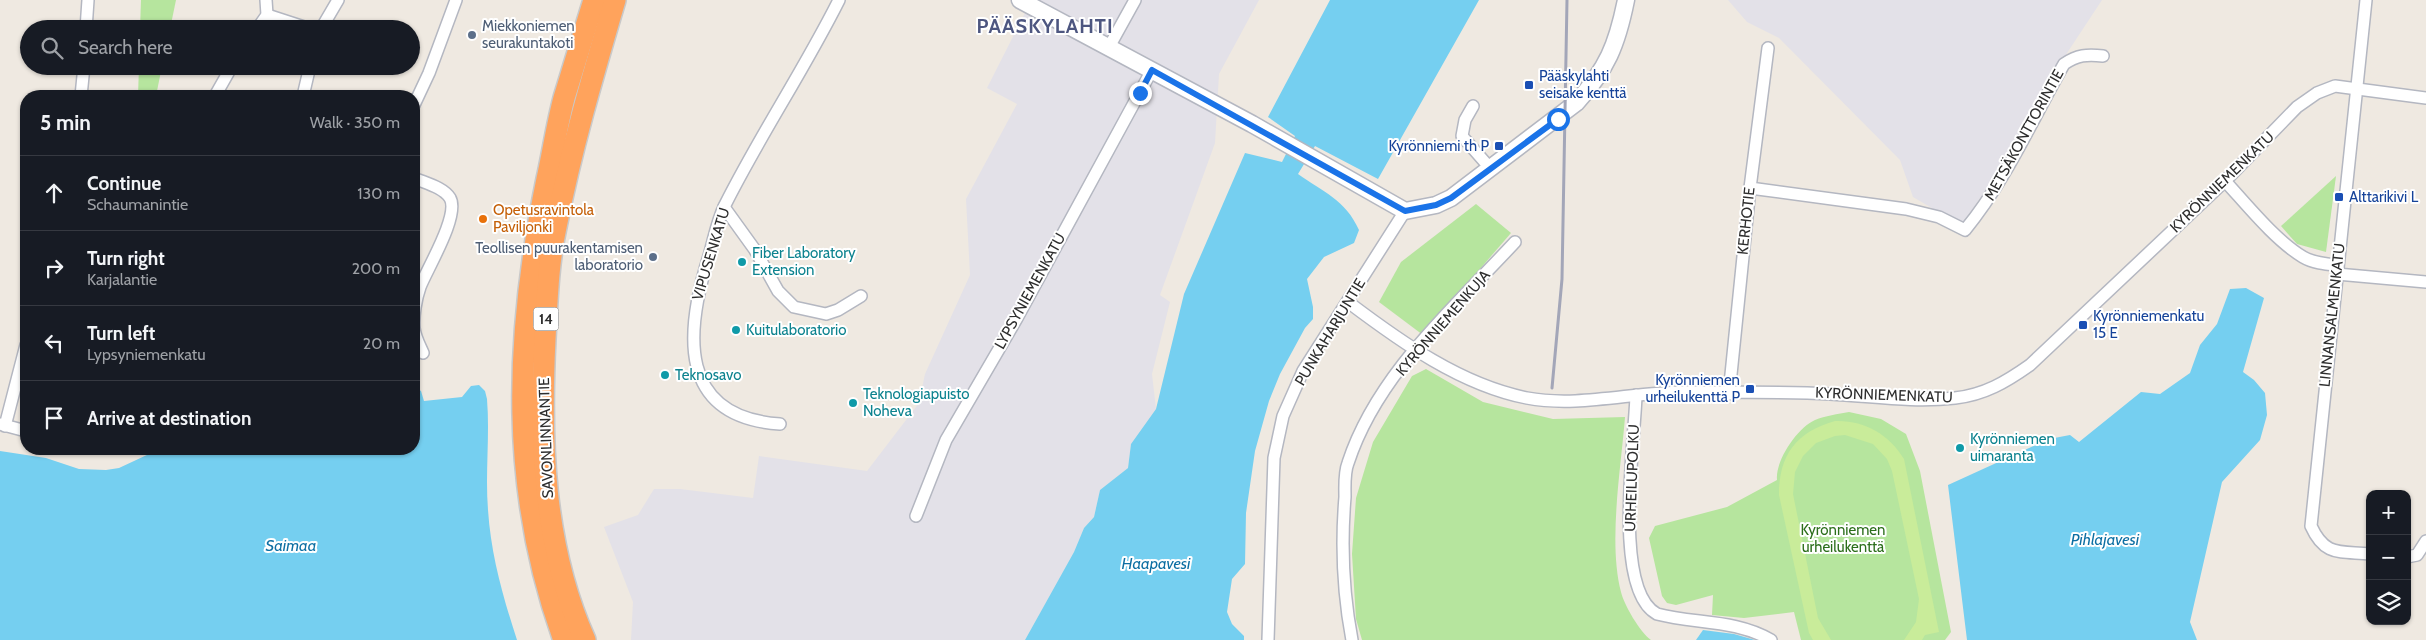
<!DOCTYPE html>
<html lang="en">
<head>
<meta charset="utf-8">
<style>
  :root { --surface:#171b24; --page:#20242c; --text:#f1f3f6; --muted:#9ea1a6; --line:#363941 }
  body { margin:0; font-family:Cabin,sans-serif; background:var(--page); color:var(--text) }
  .controls { position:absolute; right:15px; bottom:15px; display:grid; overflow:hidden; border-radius:10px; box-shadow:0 1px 4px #0004 }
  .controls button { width:45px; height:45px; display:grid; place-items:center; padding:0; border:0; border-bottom:1px solid var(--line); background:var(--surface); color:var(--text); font:25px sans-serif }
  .stop { position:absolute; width:15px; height:15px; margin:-11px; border:4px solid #1a73e8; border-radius:50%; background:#fff }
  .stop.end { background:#1a73e8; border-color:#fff; box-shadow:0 1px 5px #0008 }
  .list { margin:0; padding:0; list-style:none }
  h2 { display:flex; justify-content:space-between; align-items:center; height:65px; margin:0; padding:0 20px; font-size:21px }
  h2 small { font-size:16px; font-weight:400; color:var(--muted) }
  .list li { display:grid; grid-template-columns:32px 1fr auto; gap:15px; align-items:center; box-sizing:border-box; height:75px; padding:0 20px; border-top:1px solid var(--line) }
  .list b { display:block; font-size:19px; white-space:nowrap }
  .list p { margin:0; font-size:16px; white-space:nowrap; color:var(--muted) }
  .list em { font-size:16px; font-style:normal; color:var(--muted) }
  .icon { flex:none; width:28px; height:28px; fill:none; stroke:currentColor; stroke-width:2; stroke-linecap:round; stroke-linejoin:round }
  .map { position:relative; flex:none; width:2426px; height:640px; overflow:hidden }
  .search { position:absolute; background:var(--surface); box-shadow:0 1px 4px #0004; left:20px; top:20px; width:400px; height:55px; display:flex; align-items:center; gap:12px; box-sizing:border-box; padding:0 18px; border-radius:28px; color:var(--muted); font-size:19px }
  .panel { position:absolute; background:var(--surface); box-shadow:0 1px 4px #0004; left:20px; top:90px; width:400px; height:365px; border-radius:20px }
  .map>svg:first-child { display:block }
  .industrial { fill:#e3e1e8 }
  .green { fill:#b6e59e }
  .pitch { fill:#c9ec9a }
  .water { fill:#75cff0 }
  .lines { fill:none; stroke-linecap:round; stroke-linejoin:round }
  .street-casing { stroke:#b4b7c1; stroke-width:14 }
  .secondary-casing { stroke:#b4b7c1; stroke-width:19 }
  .highway-casing { stroke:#c9c9c9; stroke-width:24 }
  .street { stroke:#fff; stroke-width:11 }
  .secondary { stroke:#fff; stroke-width:16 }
  .highway { stroke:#ffa35c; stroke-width:21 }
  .rail { stroke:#a3a6b8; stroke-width:3 }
  .route { stroke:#1a73e8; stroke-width:6 }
  .service-dot { fill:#5c6f8a; stroke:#fff; stroke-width:2 }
  .transit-dot { fill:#1a4fb4; stroke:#fff; stroke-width:2 }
  .food-dot { fill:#e8710a; stroke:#fff; stroke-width:2 }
  .culture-dot { fill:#0f9aa8; stroke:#fff; stroke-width:2 }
  .labels { text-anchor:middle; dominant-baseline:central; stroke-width:4; stroke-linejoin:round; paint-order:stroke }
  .shield { fill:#fff; stroke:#6d6d6d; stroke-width:1 }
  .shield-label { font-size:14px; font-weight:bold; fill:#2e2e2e }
  .service-label { font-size:15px; fill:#4e5e75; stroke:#fff; text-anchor:start }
  .transit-label { font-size:15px; fill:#164399; stroke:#fff; text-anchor:start }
  .street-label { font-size:15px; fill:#2e2e2e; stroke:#fff }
  .food-label { font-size:15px; fill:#c56008; stroke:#fff; text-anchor:start }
  .culture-label { font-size:15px; fill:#0d838f; stroke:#fff; text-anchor:start }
  .park-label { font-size:15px; fill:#2c6e1b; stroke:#fff }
  .water-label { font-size:16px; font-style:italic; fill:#0d6fa3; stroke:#fff }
  .district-label { font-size:20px; font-weight:bold; letter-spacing:1px; fill:#4d5680; stroke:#fff }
</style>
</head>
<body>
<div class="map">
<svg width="2426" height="640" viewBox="0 0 2426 640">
  <rect width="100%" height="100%" fill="#efe9e1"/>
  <g class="industrial">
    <polygon points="1028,0 1259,0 1219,74 1215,143 1160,295 1170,302 1152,374 1156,409 1131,444 1128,468 1100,490 1094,517 1084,528 1074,552 1025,640 631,640 633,602 604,527 638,515 654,489 680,489 753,498 759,456 867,471 919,403 925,374 970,275 966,199 1017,104 987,88 1025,13"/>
    <polygon points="1728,0 2102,0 2042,91 1995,176 1963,223 1942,214 1913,197 1900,160 1779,38 1747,22"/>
  </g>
  <g class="green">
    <polygon points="141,0 176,0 170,29 140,29"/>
    <polygon points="139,66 162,66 156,96 138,96"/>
    <polygon points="2336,176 2326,252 2297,244 2281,226"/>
    <polygon points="1476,204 1511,233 1423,335 1379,302 1401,262"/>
    <path d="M 1426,369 L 1483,402 L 1553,419 L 1625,417 C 1621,469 1608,542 1621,592 C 1624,605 1640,632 1651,640 L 1362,640 L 1356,619 L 1352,554 L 1356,498 L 1373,442 L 1412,376 Z"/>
    <path d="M 1849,412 L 1881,419 L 1906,434 L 1920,471 L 1951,632 L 1945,640 L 1801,640 L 1794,612 L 1744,618 L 1712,615 L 1713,595 L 1676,605 L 1667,603 L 1662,596 L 1649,538 L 1655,526 L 1727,507 L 1777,480 C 1775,461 1797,428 1815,420 C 1825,416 1838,414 1849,412 Z"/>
  </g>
  <path class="pitch" d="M 1835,421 C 1864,420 1889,434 1904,459 L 1939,632 L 1925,635 L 1922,640 L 1904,640 L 1916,622 L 1919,599 L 1892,471 L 1887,459 L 1873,444 L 1845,435 L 1835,436 L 1816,443 L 1803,456 L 1795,472 L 1793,494 L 1818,618 L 1831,640 L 1813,640 L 1809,633 L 1779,495 C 1779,455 1796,432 1835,421 Z"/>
  <g class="water">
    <path d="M 1330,0 L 1479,0 L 1378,179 L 1315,146 L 1298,174 C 1323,192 1345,199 1359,230 L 1354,243 L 1324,257 L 1307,279 L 1313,307 L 1313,319 L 1305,328 L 1280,374 L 1269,401 L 1255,451 L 1246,513 L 1245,564 L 1232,579 L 1227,612 L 1232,624 L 1244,636 L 1244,640 L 1025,640 L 1074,552 L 1084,528 L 1094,517 L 1100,490 L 1128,468 L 1131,444 L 1156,409 L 1184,294 L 1245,153 L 1282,162 L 1295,136 L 1268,117 Z"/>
    <polygon points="2246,288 2264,298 2243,372 2254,380 2265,393 2267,415 2260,440 2222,482 2190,622 2197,640 1967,640 1948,485 2049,439 2070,435 2079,442 2141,392 2160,394 2190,373 2200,345 2217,324 2230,289"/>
    <path d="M 479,385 L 485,391 L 487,399 C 490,436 485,473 488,510 C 491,555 503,597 517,640 L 0,640 L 0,451 L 46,458 L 79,469 L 106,470 L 119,468 L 149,454 L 154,449 L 414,449 L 414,387 L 421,391 L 424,401 L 462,397 L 471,386 Z"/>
    <polygon points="1703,630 1734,634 1755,640 1696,640"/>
  </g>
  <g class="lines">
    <defs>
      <g id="street">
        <path d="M 2366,0 L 2311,526 C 2325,557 2340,551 2370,554"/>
        <polyline points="267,15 310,29"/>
        <polyline points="86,29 88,0"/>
        <polyline points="257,29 267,15 266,0"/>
        <polyline points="321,29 338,0"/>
        <polyline points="1109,47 1135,0"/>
        <polyline points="81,96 84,66"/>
        <polyline points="215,96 232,66"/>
        <polyline points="303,96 310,66"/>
        <polyline points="414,105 429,73 456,0"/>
        <polyline points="1473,106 1465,120 1462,136 1490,168"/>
        <path d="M 414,178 C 425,183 443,187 450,198 C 460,215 427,269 420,287 C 416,298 413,316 414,328 C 415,337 420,346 423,353"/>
        <path d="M 2225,181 C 2247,205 2275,240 2303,257 C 2313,263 2326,264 2337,265"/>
        <path d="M 1750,188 L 1906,209 L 1939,217 L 1965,230 C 2006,180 2032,120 2064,64 C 2077,55 2087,54 2103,56"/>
        <polyline points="724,207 755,250 778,291 794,307 826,314 838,310 861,296"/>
        <polyline points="2337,274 2426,282"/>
        <path d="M 1348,302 C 1401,342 1461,385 1527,398 C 1580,408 1636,391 1690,392 C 1736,393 1783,391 1830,394 C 1871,396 1913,403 1955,398 C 1984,395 2006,382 2030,365 L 2225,181 L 2297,107 L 2317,93 L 2335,86 L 2426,98"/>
        <polyline points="1729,394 1750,188 1768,48"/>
        <path d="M 1636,395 C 1635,440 1612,590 1657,614 C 1695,624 1735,619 1771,640"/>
        <polyline points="0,424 26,431"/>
        <path d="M 780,424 C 677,417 685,332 709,256 C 714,239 717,221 725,205 C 760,135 804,70 839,0"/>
        <polyline points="5,426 26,345"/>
        <polyline points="916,516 946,440 1017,318 1152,70"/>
        <polyline points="2407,557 2417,555 2426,541"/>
        <polyline points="1268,640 1274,458 1283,416 1303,371 1405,211"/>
        <path d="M 1352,640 C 1343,593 1341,545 1345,497 C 1345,486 1344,473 1348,463 C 1377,374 1454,308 1515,242"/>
      </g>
      <path id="secondary" d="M 1020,0 L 1252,124 L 1405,211 L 1436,205 L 1451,198 L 1576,103 C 1607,69 1617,45 1626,0"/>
      <g id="highway">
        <path d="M 564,640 C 509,489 515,335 547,179 C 553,152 557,124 564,98 C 574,65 584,32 594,0"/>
        <path d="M 585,640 C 543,546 540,441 545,339 C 547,303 548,263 556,227 C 571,150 593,75 615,0"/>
      </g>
    </defs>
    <use href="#street" class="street-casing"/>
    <use href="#secondary" class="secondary-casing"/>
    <use href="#highway" class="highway-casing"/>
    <use href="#street" class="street"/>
    <use href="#secondary" class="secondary"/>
    <use href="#highway" class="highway"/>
    <polyline class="rail" points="1552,388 1562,279 1567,0"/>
  </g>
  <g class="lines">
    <polyline class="route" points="1140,93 1152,70 1405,211 1436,205 1451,198 1558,119"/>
  </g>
  <g class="service-dot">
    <circle cx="472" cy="35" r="5"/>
    <circle cx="653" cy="257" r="5"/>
  </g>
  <g class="transit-dot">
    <rect x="1524" y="80" width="10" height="10" rx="2.5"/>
    <rect x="1494" y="141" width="10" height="10" rx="2.5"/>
    <rect x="2334" y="192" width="10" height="10" rx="2.5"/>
    <rect x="2078" y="320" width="10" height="10" rx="2.5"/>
    <rect x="1745" y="384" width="10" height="10" rx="2.5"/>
  </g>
  <circle class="food-dot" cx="483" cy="219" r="5"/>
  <g class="culture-dot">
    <circle cx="742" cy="262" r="5"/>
    <circle cx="736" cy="330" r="5"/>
    <circle cx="665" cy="375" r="5"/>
    <circle cx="853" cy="403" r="5"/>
    <circle cx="1960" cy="448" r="5"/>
  </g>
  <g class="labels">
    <rect class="shield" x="533.5" y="307.5" width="25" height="23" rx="4"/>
    <g class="shield-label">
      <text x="546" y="319">14</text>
    </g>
    <g class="service-label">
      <text x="482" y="26">Miekkoniemen<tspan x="482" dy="17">seurakuntakoti</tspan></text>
      <text x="643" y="248" text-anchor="end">Teollisen puurakentamisen<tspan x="643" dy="17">laboratorio</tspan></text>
    </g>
    <g class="transit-label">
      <text x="1539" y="76">Pääskylahti<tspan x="1539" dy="17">seisake kenttä</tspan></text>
      <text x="1489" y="146" text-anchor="end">Kyrönniemi th P</text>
      <text x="2349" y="197">Alttarikivi L</text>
      <text x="2093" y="316">Kyrönniemenkatu<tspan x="2093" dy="17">15 E</tspan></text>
      <text x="1740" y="380" text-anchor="end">Kyrönniemen<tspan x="1740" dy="17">urheilukenttä P</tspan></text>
    </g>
    <g class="street-label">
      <text transform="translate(2024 135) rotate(-61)">METSÄKONTTORINTIE</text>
      <text transform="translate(2222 182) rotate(-44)">KYRÖNNIEMENKATU</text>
      <text transform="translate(1746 221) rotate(-84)">KERHOTIE</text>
      <text transform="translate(711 254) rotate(-73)">VIPUSENKATU</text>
      <text transform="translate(1030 291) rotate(-61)">LYPSYNIEMENKATU</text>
      <text transform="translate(2332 315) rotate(-84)">LINNANSALMENKATU</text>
      <text transform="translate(1443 323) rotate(-49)">KYRÖNNIEMENKUJA</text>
      <text transform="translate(1330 332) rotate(-59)">PUNKAHARJUNTIE</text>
      <text transform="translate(1884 395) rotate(2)">KYRÖNNIEMENKATU</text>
      <text transform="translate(546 438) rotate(-92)">SAVONLINNANTIE</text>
      <text transform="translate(1632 478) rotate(-88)">URHEILUPOLKU</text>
    </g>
    <g class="food-label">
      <text x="493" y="210">Opetusravintola<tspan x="493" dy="17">Paviljonki</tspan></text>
    </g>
    <g class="culture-label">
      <text x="752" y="253">Fiber Laboratory<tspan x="752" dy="17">Extension</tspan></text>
      <text x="746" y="330">Kuitulaboratorio</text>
      <text x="675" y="375">Teknosavo</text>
      <text x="863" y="394">Teknologiapuisto<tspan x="863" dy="17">Noheva</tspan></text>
      <text x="1970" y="439">Kyrönniemen<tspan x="1970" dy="17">uimaranta</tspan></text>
    </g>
    <g class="park-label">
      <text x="1843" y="530">Kyrönniemen<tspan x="1843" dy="17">urheilukenttä</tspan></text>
    </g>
    <g class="water-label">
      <text x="2105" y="539">Pihlajavesi</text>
      <text x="291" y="545">Saimaa</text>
      <text x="1156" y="563">Haapavesi</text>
    </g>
    <g class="district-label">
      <text x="1045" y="26">PÄÄSKYLAHTI</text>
    </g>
  </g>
</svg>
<div class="controls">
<button>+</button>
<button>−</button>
<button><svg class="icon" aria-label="layers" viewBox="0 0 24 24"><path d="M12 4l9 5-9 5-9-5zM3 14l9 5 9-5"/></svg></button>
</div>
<div class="stop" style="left:1558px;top:119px"></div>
<div class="stop end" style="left:1140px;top:93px"></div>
<div class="search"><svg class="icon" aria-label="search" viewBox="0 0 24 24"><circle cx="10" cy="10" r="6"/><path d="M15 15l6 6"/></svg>Search here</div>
<section class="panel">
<h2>5 min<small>Walk · 350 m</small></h2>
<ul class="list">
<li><svg class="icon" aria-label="ahead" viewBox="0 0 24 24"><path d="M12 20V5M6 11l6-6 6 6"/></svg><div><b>Continue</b><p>Schaumanintie</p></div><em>130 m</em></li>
<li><svg class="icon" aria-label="right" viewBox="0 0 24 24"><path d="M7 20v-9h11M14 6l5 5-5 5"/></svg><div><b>Turn right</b><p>Karjalantie</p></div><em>200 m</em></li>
<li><svg class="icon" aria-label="left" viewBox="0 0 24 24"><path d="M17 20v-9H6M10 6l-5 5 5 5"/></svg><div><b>Turn left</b><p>Lypsyniemenkatu</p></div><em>20 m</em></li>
<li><svg class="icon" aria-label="arrive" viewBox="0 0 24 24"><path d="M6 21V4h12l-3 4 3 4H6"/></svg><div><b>Arrive at destination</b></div></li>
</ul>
</section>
</div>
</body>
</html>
